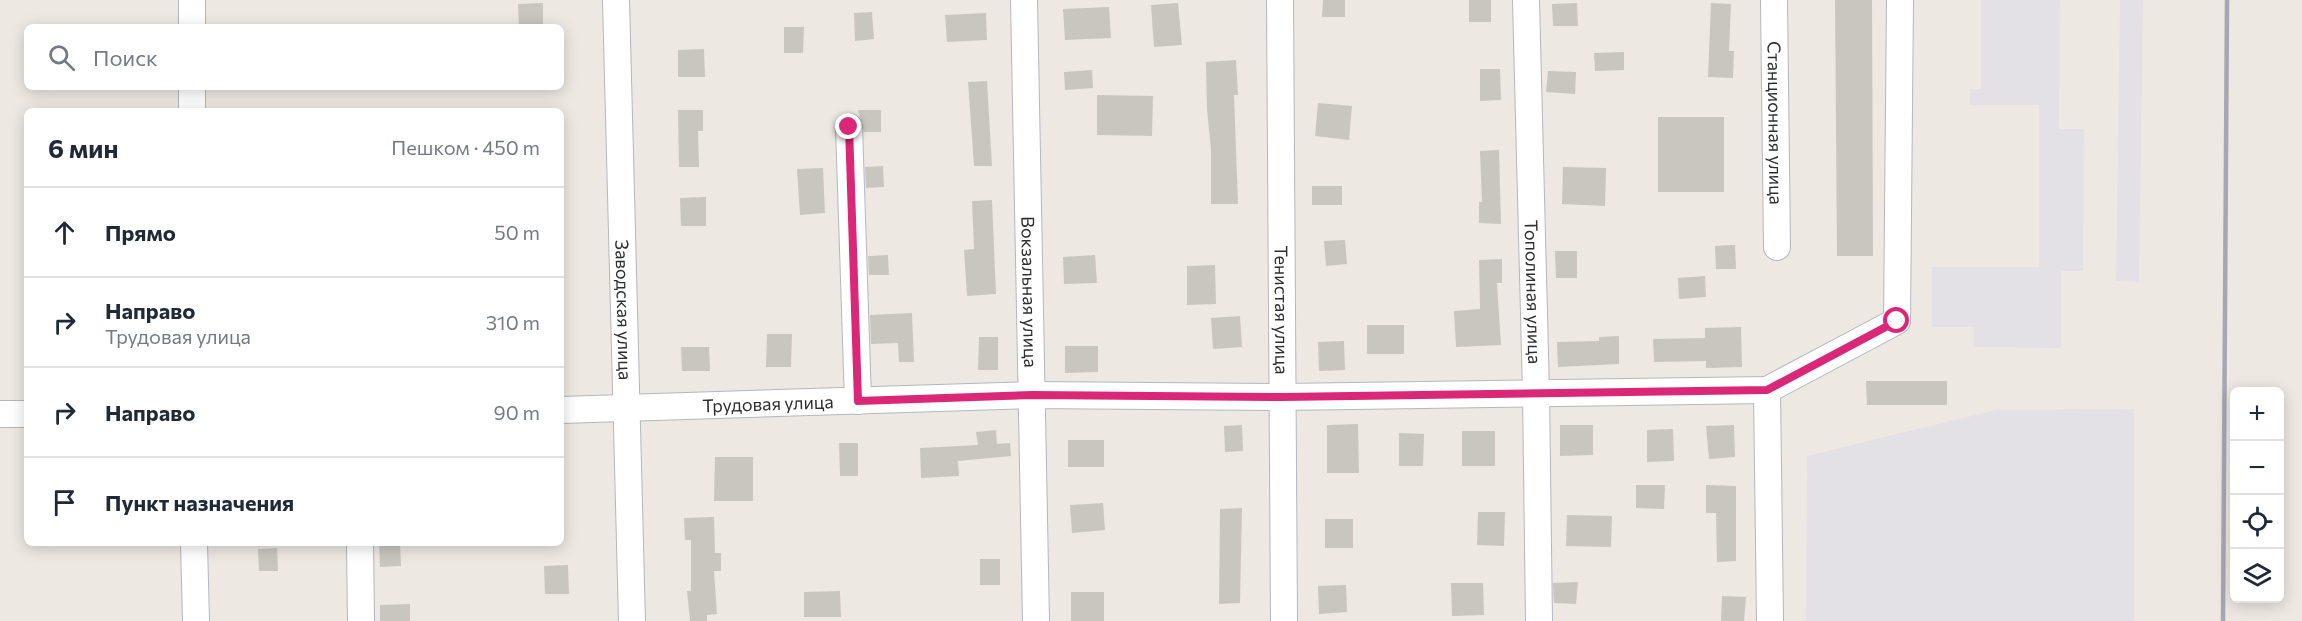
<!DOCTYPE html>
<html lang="ru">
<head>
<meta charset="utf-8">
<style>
  :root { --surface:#fff; --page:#f6f6f7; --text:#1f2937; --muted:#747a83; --line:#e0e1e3 }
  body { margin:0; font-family:Commissioner,sans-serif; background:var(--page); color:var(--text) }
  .controls { position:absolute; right:18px; bottom:18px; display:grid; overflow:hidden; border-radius:9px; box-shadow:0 3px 15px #0003 }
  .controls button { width:54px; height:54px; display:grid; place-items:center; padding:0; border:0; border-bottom:2px solid var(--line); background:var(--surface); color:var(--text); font:30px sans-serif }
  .stop { position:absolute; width:18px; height:18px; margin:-14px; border:4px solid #db2777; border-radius:50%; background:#fff }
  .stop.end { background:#db2777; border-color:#fff; box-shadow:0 2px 6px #0008 }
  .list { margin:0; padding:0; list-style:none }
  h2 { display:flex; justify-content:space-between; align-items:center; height:78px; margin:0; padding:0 24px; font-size:26px }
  h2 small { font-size:20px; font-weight:400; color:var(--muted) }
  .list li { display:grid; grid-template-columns:39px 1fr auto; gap:18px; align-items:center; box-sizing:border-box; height:90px; padding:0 24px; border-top:2px solid var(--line) }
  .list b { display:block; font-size:22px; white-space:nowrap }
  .list p { margin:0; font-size:20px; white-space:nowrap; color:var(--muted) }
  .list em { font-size:20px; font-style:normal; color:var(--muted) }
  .icon { flex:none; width:33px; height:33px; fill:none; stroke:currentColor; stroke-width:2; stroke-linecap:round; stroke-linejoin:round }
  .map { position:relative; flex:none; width:2302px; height:621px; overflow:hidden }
  .search { position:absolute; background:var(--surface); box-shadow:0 3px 15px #0003; left:24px; top:24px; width:540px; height:66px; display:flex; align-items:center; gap:15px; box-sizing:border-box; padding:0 21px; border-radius:9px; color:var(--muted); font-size:22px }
  .panel { position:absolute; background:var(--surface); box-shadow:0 3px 15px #0003; left:24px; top:108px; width:540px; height:438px; border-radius:9px }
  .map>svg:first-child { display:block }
  .industrial { fill:#e3e1e6 }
  .building { fill:#c9c6c0 }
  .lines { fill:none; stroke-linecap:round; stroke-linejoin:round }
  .minor-casing { stroke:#b5b7bf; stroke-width:28 }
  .minor { stroke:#fff; stroke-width:26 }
  .rail { stroke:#a5a7b5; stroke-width:4.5 }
  .route { stroke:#db2777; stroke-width:8 }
  .labels { text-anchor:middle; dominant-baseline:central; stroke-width:6; stroke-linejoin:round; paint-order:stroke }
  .street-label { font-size:18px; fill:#2d2d2d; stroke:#fff }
</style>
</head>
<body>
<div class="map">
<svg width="2302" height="621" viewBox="0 0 2302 621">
  <rect width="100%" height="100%" fill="#ede8e2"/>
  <g class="industrial">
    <polygon points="1981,0 2060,0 2059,129 2084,129 2083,271 2061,271 2061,348 1974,347 1974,327 1932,327 1932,267 2039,267 2039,105 1970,105 1970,89 1981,89"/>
    <polygon points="2120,0 2143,0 2139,282 2116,281"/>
    <polygon points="2134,409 2134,621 1806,621 1807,456 1996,410"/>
  </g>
  <g class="building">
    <polygon points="1323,0 1345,0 1345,17 1322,17"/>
    <rect x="1469" y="0" width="22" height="22"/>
    <polygon points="1835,0 1872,0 1873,256 1837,256"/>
    <polygon points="543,3 543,27 519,27 518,4"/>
    <polygon points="1178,3 1182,45 1154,47 1151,5"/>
    <polygon points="1577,3 1578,26 1553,26 1552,4"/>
    <polygon points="1711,3 1731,4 1729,51 1734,51 1733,78 1708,77"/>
    <polygon points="1109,7 1111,38 1065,40 1063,9"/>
    <polygon points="872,12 874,39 855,41 854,13"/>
    <polygon points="986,13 987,40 947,42 945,15"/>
    <polygon points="784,27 804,27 803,53 784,53"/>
    <polygon points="704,49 705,77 678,77 678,50"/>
    <polygon points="1624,52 1624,70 1595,71 1594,53"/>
    <polygon points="1236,60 1238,95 1234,95 1238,204 1211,204 1211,148 1207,110 1206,62"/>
    <polygon points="1480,69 1500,69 1501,100 1480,101"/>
    <polygon points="1092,70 1093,88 1065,90 1064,72"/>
    <polygon points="1548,71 1576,72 1575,94 1546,92"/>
    <polygon points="987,81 992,166 974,166 968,82"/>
    <polygon points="1097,95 1153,96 1152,136 1097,135"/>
    <polygon points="1318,103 1352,106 1349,140 1315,136"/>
    <polygon points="678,110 703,110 703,131 698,131 699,167 679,167"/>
    <polygon points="858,110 881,110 881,132 864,132"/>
    <rect x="1658" y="117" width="66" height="75"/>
    <polygon points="1499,150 1501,224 1479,223 1479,202 1482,202 1480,151"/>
    <polygon points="883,166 884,187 866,188 865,167"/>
    <polygon points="1563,167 1606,168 1605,206 1562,204"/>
    <polygon points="823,168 825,213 800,215 797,169"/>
    <rect x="1312" y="186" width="30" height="19"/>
    <polygon points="706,197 706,226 681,226 680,198"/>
    <polygon points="992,200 996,294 967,296 964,250 974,249 972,201"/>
    <polygon points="1345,240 1347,264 1326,266 1324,241"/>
    <polygon points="1735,245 1736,269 1716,269 1715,246"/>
    <polygon points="1555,251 1577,251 1577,278 1556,278"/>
    <polygon points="888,255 889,275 869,275 868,256"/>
    <polygon points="1095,255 1097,283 1064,284 1063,257"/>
    <polygon points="1502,259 1502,283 1497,283 1501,345 1456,347 1454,311 1480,309 1479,260"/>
    <polygon points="1215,265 1216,304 1187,305 1187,266"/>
    <polygon points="1705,276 1706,297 1679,299 1678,278"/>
    <polygon points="912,313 914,362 899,362 898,343 871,344 870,315"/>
    <polygon points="1240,316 1242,347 1213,349 1211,318"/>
    <rect x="1367" y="325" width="37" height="29"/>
    <polygon points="1741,327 1742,367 1706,368 1706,361 1654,362 1653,339 1705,338 1705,328"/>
    <polygon points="767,334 792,334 791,367 766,367"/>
    <polygon points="1619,336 1619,364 1558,367 1557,342 1599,341 1599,337"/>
    <polygon points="979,337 998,337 998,370 978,370"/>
    <polygon points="1344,341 1345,370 1319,371 1318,342"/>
    <polygon points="1065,346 1098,346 1098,372 1065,373"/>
    <polygon points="681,347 709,347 710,371 682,371"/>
    <polygon points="1866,381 1947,381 1947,405 1867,405"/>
    <polygon points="1358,424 1359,473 1327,473 1327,425"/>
    <polygon points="1242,425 1243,451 1225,452 1224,426"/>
    <polygon points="1560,425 1593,425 1593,455 1560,456"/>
    <polygon points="1734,425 1735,457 1709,459 1706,426"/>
    <polygon points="1673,429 1674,461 1647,462 1647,430"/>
    <polygon points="996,430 997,444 1010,443 1011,456 958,461 959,476 921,478 920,448 978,445 976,432"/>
    <rect x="1462" y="431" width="33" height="35"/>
    <polygon points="1399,433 1424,434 1423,466 1399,466"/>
    <rect x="1068" y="440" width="36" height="27"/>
    <polygon points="839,443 858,443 858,476 840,476"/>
    <polygon points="715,457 753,457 753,501 714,501"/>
    <polygon points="1636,485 1665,485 1664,509 1636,508"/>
    <polygon points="1706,485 1736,486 1736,561 1717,562 1716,513 1706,513"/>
    <polygon points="1103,503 1105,530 1072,533 1070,505"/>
    <polygon points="1242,508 1240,603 1219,604 1220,509"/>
    <polygon points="1478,512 1505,512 1504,546 1477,545"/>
    <polygon points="1567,515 1612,516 1611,547 1566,546"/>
    <polygon points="714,517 715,553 721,553 721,571 714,571 717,614 707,615 707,621 690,621 687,591 691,591 691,540 685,540 684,518"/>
    <rect x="1325" y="519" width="28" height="29"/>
    <polygon points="379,543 400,543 401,566 380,567"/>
    <polygon points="277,548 278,571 259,571 258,549"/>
    <rect x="980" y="559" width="20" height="26"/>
    <polygon points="568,565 569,594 545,594 544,566"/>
    <polygon points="1578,582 1576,604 1554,603 1553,583"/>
    <polygon points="1451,583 1483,583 1484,615 1452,616"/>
    <polygon points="1346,585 1347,612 1319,614 1318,586"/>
    <polygon points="840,591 841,617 804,617 804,592"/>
    <rect x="1071" y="592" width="33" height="29"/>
    <polygon points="1722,596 1746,597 1744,621 1721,621"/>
    <polygon points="410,604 410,621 380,621 380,605"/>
  </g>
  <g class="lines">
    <defs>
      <g id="minor">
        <path id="s1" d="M 616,0 L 632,621"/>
        <path id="s2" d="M 1024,0 L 1036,621"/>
        <path id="s3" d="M 1280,0 L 1284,621"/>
        <path id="s4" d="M 1526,0 L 1536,393 L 1539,621"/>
        <path id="s5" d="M 1774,0 L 1777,247"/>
        <polyline points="192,27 192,0"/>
        <polyline points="192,111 192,87"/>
        <polyline points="849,127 858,401"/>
        <polyline points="1767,390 1770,621"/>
        <path id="s6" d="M 561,410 L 1032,395 L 1283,397 L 1767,390 L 1897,321 L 1900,0"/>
        <polyline points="0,414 27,414"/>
        <polyline points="194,543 196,621"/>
        <polyline points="360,543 361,621"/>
      </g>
    </defs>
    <use href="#minor" class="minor-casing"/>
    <use href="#minor" class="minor"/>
    <polyline class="rail" points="2223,621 2227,0"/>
  </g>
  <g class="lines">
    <polyline class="route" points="849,127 858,401 1032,395 1282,397 1767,390 1897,321"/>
  </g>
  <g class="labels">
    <g class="street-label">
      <text stroke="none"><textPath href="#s5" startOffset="123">Станционная улица</textPath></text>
      <text stroke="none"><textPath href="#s4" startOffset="292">Тополиная улица</textPath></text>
      <text stroke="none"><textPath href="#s2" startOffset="292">Вокзальная улица</textPath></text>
      <text stroke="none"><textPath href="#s1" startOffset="310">Заводская улица</textPath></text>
      <text stroke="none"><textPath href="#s3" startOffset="310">Тенистая улица</textPath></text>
      <text stroke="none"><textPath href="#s6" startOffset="207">Трудовая улица</textPath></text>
    </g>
  </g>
</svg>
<div class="controls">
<button>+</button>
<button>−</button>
<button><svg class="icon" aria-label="locate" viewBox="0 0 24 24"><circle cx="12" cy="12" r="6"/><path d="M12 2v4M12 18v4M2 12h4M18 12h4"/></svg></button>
<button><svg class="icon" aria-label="layers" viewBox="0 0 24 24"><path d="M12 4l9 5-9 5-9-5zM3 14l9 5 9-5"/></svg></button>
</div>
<div class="stop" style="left:1897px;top:321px"></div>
<div class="stop end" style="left:849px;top:127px"></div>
<div class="search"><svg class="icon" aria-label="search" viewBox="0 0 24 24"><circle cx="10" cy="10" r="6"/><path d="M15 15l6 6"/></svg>Поиск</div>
<section class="panel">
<h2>6 мин<small>Пешком · 450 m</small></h2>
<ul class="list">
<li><svg class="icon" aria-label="ahead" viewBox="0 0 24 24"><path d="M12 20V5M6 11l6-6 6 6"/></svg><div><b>Прямо</b></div><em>50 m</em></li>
<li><svg class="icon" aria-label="right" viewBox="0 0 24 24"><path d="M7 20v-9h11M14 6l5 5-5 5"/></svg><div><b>Направо</b><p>Трудовая улица</p></div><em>310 m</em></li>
<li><svg class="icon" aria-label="right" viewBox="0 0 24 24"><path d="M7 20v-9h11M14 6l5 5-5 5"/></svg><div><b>Направо</b></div><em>90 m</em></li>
<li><svg class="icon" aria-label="arrive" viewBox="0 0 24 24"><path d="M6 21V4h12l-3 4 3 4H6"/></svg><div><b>Пункт назначения</b></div></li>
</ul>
</section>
</div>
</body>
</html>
